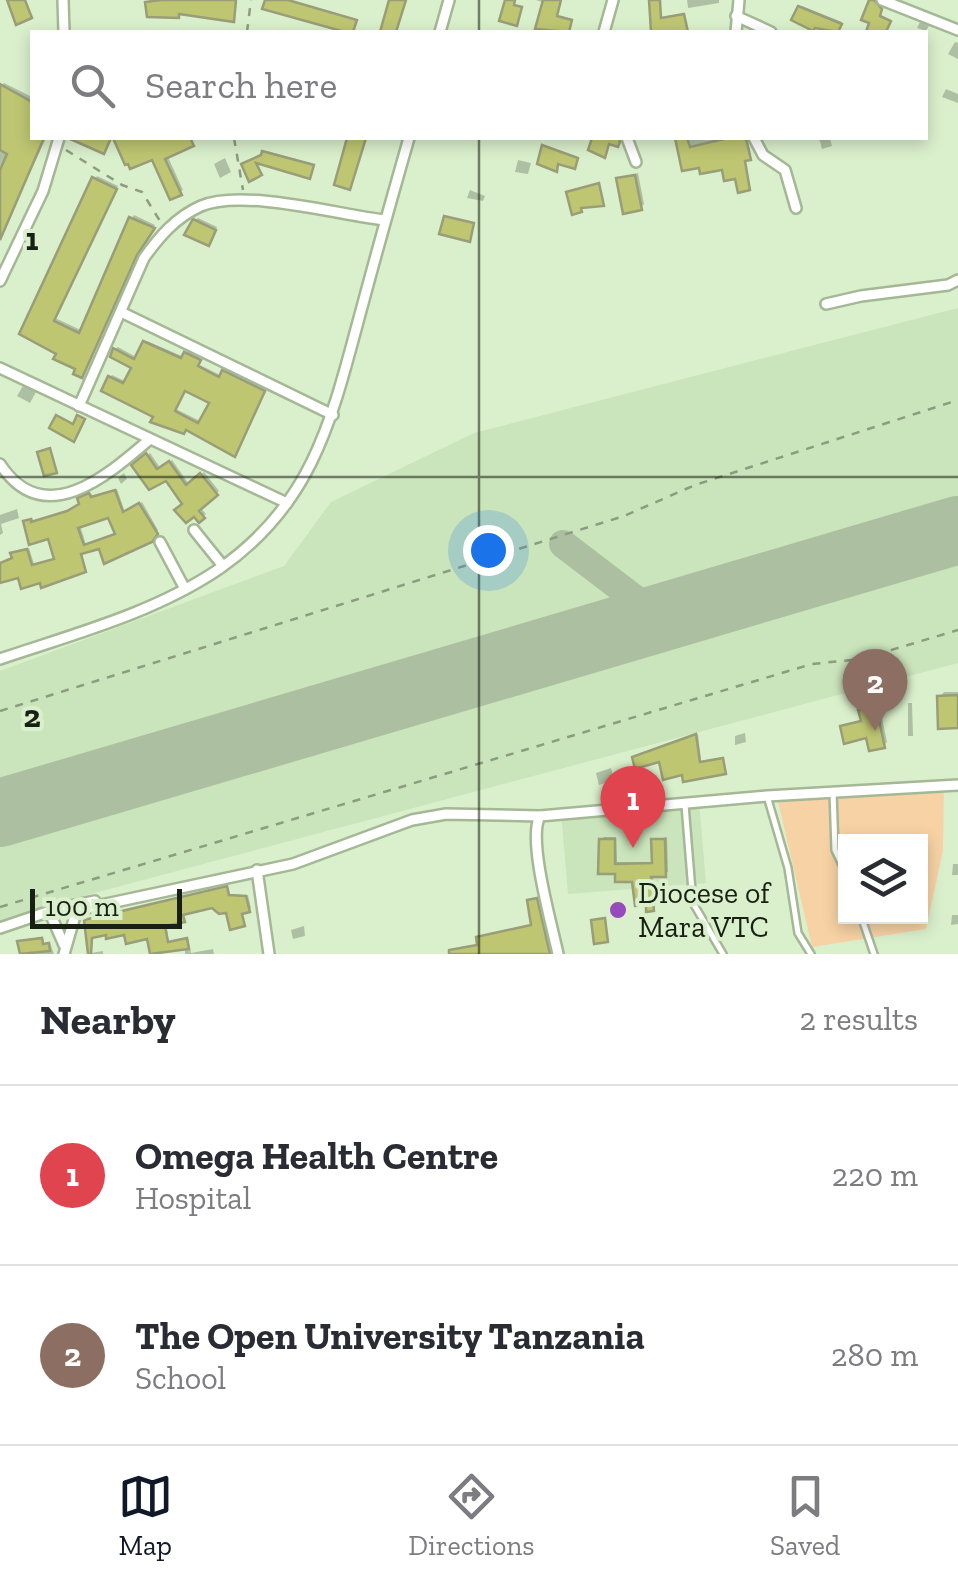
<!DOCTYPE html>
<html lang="en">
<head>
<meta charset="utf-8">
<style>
  :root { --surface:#fff; --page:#f7f7f7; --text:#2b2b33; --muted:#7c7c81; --line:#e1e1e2; --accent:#111827 }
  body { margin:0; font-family:"Zilla Slab",serif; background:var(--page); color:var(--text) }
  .controls { position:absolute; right:30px; bottom:30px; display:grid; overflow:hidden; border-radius:0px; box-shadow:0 5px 15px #0003 }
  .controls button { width:90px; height:90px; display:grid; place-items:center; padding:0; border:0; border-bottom:2px solid var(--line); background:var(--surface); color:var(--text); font:50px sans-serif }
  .scale { position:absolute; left:30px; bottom:25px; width:152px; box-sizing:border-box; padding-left:10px; border:5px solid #182013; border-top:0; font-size:28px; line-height:35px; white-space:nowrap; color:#182013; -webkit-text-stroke:8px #daf0cc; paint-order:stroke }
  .you { position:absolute; left:488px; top:550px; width:35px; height:35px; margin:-25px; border:8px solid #fff; border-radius:50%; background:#1a73e8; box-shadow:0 0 0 15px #1a73e833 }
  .badge { display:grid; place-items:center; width:65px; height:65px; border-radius:50%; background:var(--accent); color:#fff; font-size:32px; font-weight:700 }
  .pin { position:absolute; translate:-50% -82px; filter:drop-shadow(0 2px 5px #0008) }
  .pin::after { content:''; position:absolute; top:52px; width:35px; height:30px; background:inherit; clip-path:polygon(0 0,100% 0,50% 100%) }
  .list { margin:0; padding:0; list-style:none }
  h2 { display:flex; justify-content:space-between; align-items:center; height:130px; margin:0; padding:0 40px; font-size:42px }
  h2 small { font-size:32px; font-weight:400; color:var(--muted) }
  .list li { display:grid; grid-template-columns:65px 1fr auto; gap:30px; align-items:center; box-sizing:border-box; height:180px; padding:0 40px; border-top:2px solid var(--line) }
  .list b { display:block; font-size:38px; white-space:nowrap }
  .list p { margin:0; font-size:32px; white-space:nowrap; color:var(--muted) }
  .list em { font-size:32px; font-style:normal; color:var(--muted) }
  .icon { flex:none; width:55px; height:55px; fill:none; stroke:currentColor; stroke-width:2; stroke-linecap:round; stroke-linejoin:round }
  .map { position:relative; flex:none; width:958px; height:954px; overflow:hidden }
  .search { position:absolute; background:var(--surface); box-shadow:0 5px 15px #0003; left:30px; right:30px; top:30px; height:110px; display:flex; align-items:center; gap:25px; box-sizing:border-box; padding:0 35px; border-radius:0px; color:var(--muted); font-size:38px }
  .sheet { height:490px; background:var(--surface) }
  nav { display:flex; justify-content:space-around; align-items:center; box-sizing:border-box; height:140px; border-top:2px solid var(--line); background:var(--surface); font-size:28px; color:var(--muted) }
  nav a { display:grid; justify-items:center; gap:5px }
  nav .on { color:var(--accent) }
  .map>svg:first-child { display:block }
  .built { fill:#cae4bb }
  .green { fill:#f7d2a4; fill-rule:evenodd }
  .shadow { fill:#0003; fill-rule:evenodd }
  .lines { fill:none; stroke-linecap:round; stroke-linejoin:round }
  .taxiway { stroke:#acbfa0; stroke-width:28 }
  .runway { stroke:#acbfa0; stroke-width:68 }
  .building { fill:#bec672; stroke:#999d78; stroke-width:2.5; fill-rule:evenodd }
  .lane-casing { stroke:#a4b896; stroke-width:10 }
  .street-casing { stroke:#a4b896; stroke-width:14 }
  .path { stroke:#8b9c81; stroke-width:2.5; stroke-dasharray:8 8; stroke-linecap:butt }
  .lane { stroke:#fff; stroke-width:5 }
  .street { stroke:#fff; stroke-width:9 }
  .grid { fill:none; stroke:#182013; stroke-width:2.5; stroke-opacity:0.55 }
  .poi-dot { fill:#974abc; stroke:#daf0cc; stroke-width:4 }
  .labels { text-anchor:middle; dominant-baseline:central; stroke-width:8; stroke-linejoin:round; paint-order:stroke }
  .poi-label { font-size:30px; fill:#182013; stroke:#daf0cc; text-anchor:start }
  .grid-label { font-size:32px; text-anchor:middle; font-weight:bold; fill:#182013; stroke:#daf0cc; stroke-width:8; stroke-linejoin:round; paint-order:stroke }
</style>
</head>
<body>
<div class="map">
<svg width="958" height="954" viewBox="0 0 958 954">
  <rect width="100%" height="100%" fill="#daf0cc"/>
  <g class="built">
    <polygon points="958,308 958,663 53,904 0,922 0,671 284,566 331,502 474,433"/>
    <polygon points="699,801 706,883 568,894 561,812"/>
  </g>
  <path class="green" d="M 944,782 L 943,851 L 926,929 L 812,947 L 776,793 ZM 846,842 L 920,842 L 920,916 L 846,916 Z"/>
  <g class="shadow">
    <polygon points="267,0 290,0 357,19 352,32"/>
    <polygon points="536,0 561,0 557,15 572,19 569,32 538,28 545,3"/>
    <polygon points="687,0 719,0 719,3 688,8"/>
    <polygon points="802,6 842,22 837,32 795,19"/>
    <polygon points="920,22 929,26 926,31 917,28"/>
    <polygon points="955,42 958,43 958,59 948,54"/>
    <polygon points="4,83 32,97 32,138 46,138 0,237 0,89"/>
    <polygon points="946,89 958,94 958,103 942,97"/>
    <polygon points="119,138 193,138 192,144 167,155 183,190 171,197 154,157 117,140"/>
    <polygon points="678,138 747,138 751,156 745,159 750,187 724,167 702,165 684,168"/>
    <polygon points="819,138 830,138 832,146 822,149"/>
    <polygon points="266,151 314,164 311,174 257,160 261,173 244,165"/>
    <polygon points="225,158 231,172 220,178 214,164"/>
    <polygon points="518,160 531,163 528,174 515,172"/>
    <polygon points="638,173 644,204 641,207 618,179"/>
    <polygon points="97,176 118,186 55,318 83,331 132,218 134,215 155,225 139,249 82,375 78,368 59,353 22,333"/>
    <polygon points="470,190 485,196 483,201 467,198"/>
    <polygon points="198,218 217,227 212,240 192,223"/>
    <path d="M 147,341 L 184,357 L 188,351 L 201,357 L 198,364 L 222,376 L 226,369 L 266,389 L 236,451 L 156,416 L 110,377 L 112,375 L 127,382 L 135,367 L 115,349 L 118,347 L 138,358 ZM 186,388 L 212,402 L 202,422 L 176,409 Z"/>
    <polygon points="23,386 36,392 30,403 17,396"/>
    <polygon points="150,453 161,469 172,460 189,484 204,472 219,491 200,507 206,514 199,519 166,478 135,465"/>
    <polygon points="124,473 127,479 121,484 118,478"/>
    <path d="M 117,489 L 125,512 L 142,502 L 158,530 L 151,539 L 82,552 L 85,570 L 42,580 L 19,575 L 0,580 L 0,562 L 14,558 L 15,552 L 29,548 L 34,564 L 56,558 L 50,535 L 28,520 L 33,519 L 33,522 L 71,510 L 82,504 L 82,497 L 91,493 L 93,497 ZM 109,515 L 117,533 L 86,545 L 80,525 Z"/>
    <polygon points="17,509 19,518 1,524 3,533 0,535 0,515"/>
    <polygon points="944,692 958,692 958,726 940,697"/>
    <polygon points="908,703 912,703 913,736 908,736"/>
    <polygon points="879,704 887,742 884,745 842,726 863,719 861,711 864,708"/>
    <polygon points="745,733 746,742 735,745 735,736"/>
    <polygon points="698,734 701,761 724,757 724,771 684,772 660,758 635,757"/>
    <polygon points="611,768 614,780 599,785 596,773"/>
    <polygon points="604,837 616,837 617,862 654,862 654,840 667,837 668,872 653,875 655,906 653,909 634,879 618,879 601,840"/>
    <polygon points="953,864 958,864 958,875 952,875"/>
    <polygon points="228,886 230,895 248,895 251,908 243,912 244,924 228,910 212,906 184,912 183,919 166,923 169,942 188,938 191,953 213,949 214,954 185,954 185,947 152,954 149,936 126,933 93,935 91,953 103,951 103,954 89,954 88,919"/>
    <polygon points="539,897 552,954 459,954 461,947 479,944 481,935 534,924 530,901"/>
    <polygon points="952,915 958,915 958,924 951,925"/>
    <polygon points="304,926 305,936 293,939 291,930"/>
    <polygon points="43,937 44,944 50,943 54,954 23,954 22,940"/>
  </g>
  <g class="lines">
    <polyline class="taxiway" points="563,544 660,618"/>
    <polyline class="runway" points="0,813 958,530"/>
  </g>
  <g class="building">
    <polygon points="7,0 25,0 32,18 16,25"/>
    <polygon points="161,0 236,0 234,22 179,14 179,18 147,17 145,2"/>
    <polygon points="265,0 288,0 357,20 353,32 345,32 262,9"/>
    <polygon points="389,0 406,0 396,32 380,32"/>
    <polygon points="505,0 515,0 514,5 522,7 517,26 499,21"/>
    <polygon points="543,0 561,0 557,16 572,20 569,32 535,29"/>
    <polygon points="649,0 660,0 661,18 684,14 688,32 651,32"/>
    <polygon points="869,0 874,0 882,9 880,16 891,21 886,32 866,32 869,23 861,20"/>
    <polygon points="798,6 842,24 838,32 815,28 813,31 791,20"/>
    <polygon points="0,84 32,102 32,138 44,138 0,240 0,170 7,154 0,150"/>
    <polygon points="68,138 111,138 104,154"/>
    <polygon points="113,138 190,138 194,146 165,159 182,195 170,200 152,160 130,169 128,164 125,165"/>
    <polygon points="347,138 366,138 350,190 334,185"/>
    <polygon points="592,138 619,138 620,142 618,147 609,144 605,158 588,150"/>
    <polygon points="675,138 687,138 690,147 728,138 746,138 751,160 745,161 750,190 738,193 735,179 724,181 722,170 700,174 699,168 682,171"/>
    <polygon points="542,145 578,158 575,169 558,164 557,172 537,164"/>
    <polygon points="262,151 314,165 310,179 256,163 262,175 249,182 241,164 261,155"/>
    <polygon points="635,175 642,210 623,214 616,178"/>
    <polygon points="92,177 117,189 54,321 79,333 129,217 155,228 137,255 82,378 73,374 75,369 53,359 56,354 19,334"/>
    <polygon points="599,183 604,206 581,208 582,212 572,215 566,192"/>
    <polygon points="444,216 474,223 470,242 439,234"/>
    <polygon points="193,219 216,230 209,246 184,235"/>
    <path d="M 143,341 L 181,358 L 184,352 L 201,360 L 198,366 L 219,377 L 222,370 L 265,391 L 235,457 L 186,430 L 184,434 L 150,422 L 153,417 L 101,391 L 108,376 L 123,383 L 131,368 L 110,357 L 113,348 L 134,359 ZM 185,391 L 209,403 L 198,423 L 175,411 Z"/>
    <polygon points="56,415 73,424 77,415 85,419 74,442 49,428"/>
    <polygon points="50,448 57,473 44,476 37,452"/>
    <polygon points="146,453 157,469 169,461 186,485 200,473 218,495 199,511 205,518 199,523 194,517 186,523 174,510 182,504 166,481 149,490 131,465"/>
    <path d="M 115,490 L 123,512 L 139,503 L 158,534 L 152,542 L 104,564 L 99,549 L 81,554 L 86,572 L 41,588 L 40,583 L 21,589 L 18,578 L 0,583 L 0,563 L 12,558 L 10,553 L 27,549 L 32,565 L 54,559 L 48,539 L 29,545 L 23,521 L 31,519 L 31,522 L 67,511 L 79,504 L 77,498 L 89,493 L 91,497 ZM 108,518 L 115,534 L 84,545 L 78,528 Z"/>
    <polygon points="958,695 958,728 938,729 937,696"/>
    <polygon points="876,706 885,748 869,751 866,738 844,744 840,726 861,721 858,710"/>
    <polygon points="696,734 700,762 723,758 726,774 683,782 682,775 663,780 659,762 635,769 632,757"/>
    <polygon points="599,839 615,839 615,864 652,863 651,839 665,839 666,877 651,877 654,911 646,912 646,905 635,906 632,882 615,882 615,874 598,874"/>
    <polygon points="227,886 229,895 246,896 250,912 242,914 245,926 230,930 226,913 219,914 212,908 183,915 185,922 165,926 168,942 187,938 189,949 150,954 147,939 126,944 124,935 106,939 106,935 92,938 91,954 88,954 84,920"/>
    <polygon points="537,898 550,954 449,954 449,950 477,945 476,937 531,925 527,900"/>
    <polygon points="605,918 608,942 594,944 591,920"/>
    <polygon points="42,938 43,944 49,943 50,951 20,954 17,941"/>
  </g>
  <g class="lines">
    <defs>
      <g id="lane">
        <polyline points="833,792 835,850 846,873"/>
        <polyline points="767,796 788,868 798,933 811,954"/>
        <polyline points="685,805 693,903 723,954"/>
        <polyline points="861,916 874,954"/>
      </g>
      <g id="street">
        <polyline points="63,0 64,32"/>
        <polyline points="882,0 958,30"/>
        <polyline points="736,16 771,32"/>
        <polyline points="440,32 449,0"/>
        <polyline points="604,32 613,0"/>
        <polyline points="736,32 739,0"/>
        <polyline points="627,138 636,162"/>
        <polyline points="754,138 763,155 785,170 796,208"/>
        <polyline points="0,281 43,191 59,138"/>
        <polyline points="826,304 861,296 948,285 958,280"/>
        <polyline points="121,312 333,415"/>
        <polyline points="0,368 287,503"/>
        <path d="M 79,406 L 144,258 C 159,237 176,217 201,206 C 242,188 339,215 385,220"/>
        <path d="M 0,464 C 44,531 107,476 150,439"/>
        <polyline points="194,530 223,566"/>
        <polyline points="160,542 185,589"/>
        <path d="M 0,659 C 74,634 154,613 219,569 C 316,502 333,413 362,307 C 377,251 393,194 409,138"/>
        <polyline points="257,870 269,954"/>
        <polyline points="49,911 64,945"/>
        <polyline points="0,928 59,908 95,901"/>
        <polyline points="64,954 75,916 87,908 293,864 412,820 446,814 540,816"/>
        <path d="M 558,954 C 552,925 527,839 540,816 L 767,796 L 958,785"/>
      </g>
    </defs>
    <use href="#lane" class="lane-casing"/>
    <use href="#street" class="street-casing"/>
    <g class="path">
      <polyline points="247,32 251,0"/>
      <polyline points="234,138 243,190"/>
      <polyline points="66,150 122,185 142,192 160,221"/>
      <polyline points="0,711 624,516 695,485 958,400"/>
      <polyline points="0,907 812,664 861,659 958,630"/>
    </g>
    <use href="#lane" class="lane"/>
    <use href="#street" class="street"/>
  </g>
  <path class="grid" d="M 479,0 L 479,32M 479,138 L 479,954M 0,477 L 958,477"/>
  <circle class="poi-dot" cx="618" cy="910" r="10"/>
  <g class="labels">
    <g class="poi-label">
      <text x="638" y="893">Diocese of<tspan x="638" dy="34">Mara VTC</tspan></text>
    </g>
  </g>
  <g class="grid-label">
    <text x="32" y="250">1</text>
    <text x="32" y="727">2</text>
  </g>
</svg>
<div class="controls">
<button><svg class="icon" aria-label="layers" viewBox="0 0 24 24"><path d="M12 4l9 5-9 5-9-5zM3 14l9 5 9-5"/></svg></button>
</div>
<div class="scale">100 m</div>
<div class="you"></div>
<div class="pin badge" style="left:633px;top:848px;background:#e0444e">1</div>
<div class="pin badge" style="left:875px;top:731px;background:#8d6e63">2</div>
<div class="search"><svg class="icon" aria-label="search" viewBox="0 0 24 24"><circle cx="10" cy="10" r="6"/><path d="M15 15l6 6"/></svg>Search here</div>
</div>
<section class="sheet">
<h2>Nearby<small>2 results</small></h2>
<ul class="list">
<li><span class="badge" style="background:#e0444e">1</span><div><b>Omega Health Centre</b><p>Hospital</p></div><em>220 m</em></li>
<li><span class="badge" style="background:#8d6e63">2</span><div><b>The Open University Tanzania</b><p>School</p></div><em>280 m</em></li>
</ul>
</section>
<nav>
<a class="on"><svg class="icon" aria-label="map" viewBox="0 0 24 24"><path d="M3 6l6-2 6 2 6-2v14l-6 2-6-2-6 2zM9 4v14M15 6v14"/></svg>Map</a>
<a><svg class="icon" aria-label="directions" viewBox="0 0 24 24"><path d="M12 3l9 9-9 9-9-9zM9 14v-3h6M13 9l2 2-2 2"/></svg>Directions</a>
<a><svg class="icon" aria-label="saved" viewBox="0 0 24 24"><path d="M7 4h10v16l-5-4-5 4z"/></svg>Saved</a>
</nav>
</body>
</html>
